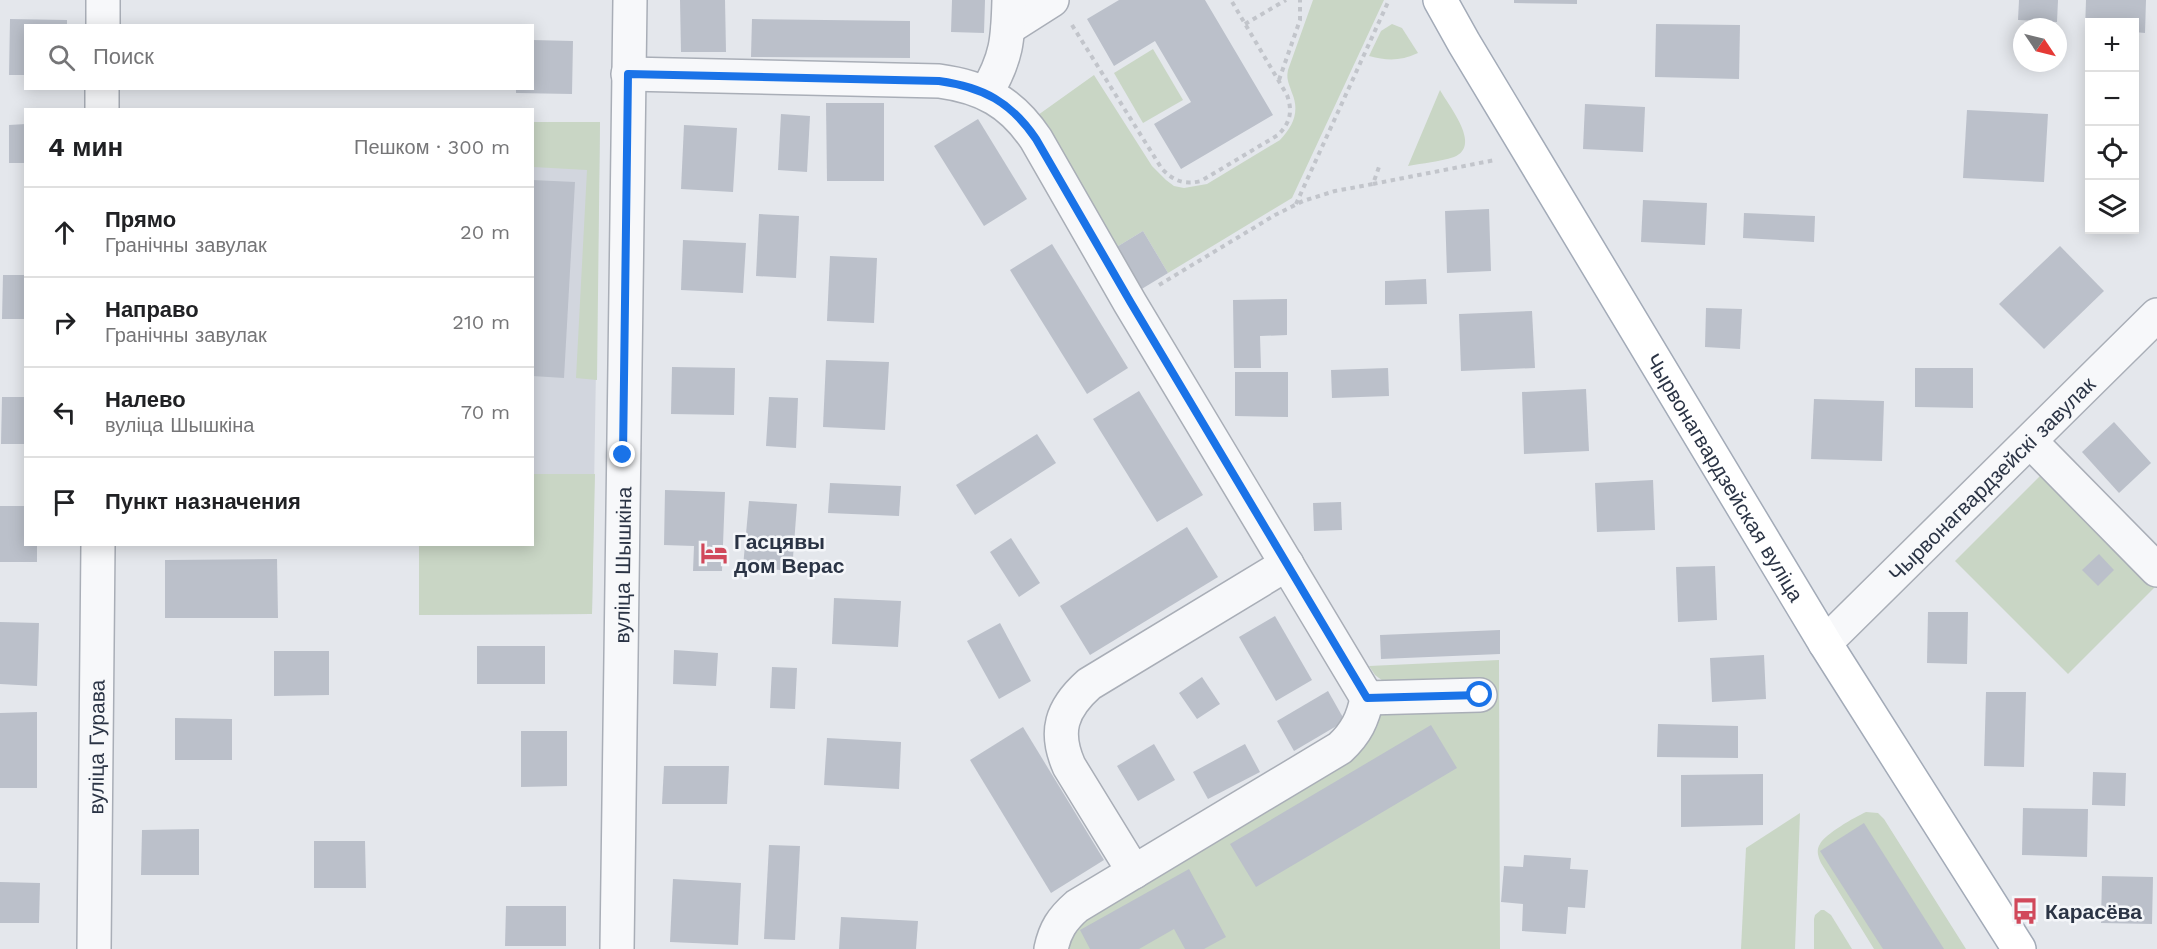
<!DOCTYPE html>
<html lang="ru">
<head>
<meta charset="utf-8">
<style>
  :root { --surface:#fff; --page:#f6f6f6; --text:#202124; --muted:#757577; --line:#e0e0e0 }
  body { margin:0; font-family:"Work Sans",sans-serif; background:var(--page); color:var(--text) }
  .controls { position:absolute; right:18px; top:18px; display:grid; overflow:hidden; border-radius:0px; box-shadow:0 3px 15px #0003 }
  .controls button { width:54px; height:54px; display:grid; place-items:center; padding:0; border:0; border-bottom:2px solid var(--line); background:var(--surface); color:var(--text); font:30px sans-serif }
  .compass { position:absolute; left:2013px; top:18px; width:54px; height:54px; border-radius:50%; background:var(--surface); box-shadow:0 3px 15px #0003; rotate:125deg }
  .stop { position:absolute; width:18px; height:18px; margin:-14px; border:4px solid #1a73e8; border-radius:50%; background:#fff }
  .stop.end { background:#1a73e8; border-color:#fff; box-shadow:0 2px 6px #0008 }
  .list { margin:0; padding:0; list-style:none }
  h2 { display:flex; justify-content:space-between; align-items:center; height:78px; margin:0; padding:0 24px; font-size:26px }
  h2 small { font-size:20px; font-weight:400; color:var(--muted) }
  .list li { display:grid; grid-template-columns:39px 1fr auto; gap:18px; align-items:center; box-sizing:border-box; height:90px; padding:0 24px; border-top:2px solid var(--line) }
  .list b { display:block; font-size:22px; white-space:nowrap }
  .list p { margin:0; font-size:20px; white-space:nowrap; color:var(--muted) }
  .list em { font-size:20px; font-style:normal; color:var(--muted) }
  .icon { flex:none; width:33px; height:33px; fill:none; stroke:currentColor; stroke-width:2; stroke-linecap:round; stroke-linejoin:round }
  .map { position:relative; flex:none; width:2157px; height:949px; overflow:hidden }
  .search { position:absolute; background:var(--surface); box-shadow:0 3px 15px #0003; left:24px; top:24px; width:510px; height:66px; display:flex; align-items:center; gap:15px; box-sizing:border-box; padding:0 21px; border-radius:0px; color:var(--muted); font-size:22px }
  .panel { position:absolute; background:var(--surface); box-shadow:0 3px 15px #0003; left:24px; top:108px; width:510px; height:438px; border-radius:0px }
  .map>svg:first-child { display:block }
  .built { fill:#d2d6de }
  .green { fill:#c9d6c5 }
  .building { fill:#bbc0ca }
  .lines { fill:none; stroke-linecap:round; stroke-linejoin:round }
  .minor-casing { stroke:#a9aeb7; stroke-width:36 }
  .major-casing { stroke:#a3abb8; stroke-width:36 }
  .path { stroke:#c2c5cb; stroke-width:4; stroke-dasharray:4.5 4.5; stroke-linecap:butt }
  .minor { stroke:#f7f8fa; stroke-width:33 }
  .major { stroke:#fff; stroke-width:33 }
  .route { stroke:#1a73e8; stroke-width:8 }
  .labels { text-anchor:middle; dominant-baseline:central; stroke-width:5; stroke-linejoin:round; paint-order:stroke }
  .street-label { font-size:21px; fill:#2b3445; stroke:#f4f6f9 }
  .poi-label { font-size:21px; font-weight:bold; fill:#2b3445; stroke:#f4f6f9; text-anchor:start }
</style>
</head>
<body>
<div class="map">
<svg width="2157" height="949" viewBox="0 0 2157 949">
  <rect width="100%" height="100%" fill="#e4e7ec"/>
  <polygon class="built" points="533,122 600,122 592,614 419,615 419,545 532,544"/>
  <g class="green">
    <path d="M 1313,0 L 1384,0 L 1292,198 L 1168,273 L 1143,231 L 1115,248 L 1038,115 L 1094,75 L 1152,166 L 1166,180 L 1174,186 L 1184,188 L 1207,184 L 1280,140 C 1293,126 1300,112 1292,93 C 1289,84 1286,79 1288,70 Z"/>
    <path d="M 1392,24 L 1402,28 L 1418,53 C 1400,61 1388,61 1369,56 L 1381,31 Z"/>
    <polygon points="1153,49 1183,100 1143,123 1114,73"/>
    <path d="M 1440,90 C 1448,105 1483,146 1454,157 C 1439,162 1423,163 1408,166 Z"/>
    <polygon points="533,122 600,122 597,380 576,378 587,170 533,167"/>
    <polygon points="533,474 595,474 592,614 419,615 419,545 532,544"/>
    <polygon points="2042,474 2155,587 2068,674 1955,561"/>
    <polygon points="1499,660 1500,949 1062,949 1068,930 1344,757 1387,684 1375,675 1369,666"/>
    <path d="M 1866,812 L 1878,813 L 1884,819 L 1966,949 L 1874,949 L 1821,863 C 1818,856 1816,850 1820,844 C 1825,834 1855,817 1866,812 Z"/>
    <polygon points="1800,813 1795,949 1741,949 1746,848"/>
    <polygon points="1821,910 1824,910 1831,915 1852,949 1814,949 1814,919 1815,915"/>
  </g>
  <g class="building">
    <polygon points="680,0 725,0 726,52 681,52"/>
    <polygon points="952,0 985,0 984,33 951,32"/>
    <polygon points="1119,0 1205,0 1273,115 1181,169 1154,124 1191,102 1155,41 1114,66 1087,19"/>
    <polygon points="1514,0 1577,0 1577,4 1514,3"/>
    <polygon points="2019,0 2058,0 2057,22 2018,20"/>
    <polygon points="2086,0 2146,0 2145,33 2134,32 2134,22 2090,22 2090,30 2085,30"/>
    <polygon points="10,19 67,20 67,26 26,26 26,75 9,75"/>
    <polygon points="752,19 910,21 910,58 751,57"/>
    <polygon points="1656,24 1740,25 1739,79 1655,77"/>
    <polygon points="532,40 573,41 572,94 516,93 516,88 532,88"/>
    <polygon points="826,103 884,103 884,181 827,181"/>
    <polygon points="1585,104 1645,107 1643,152 1583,149"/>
    <polygon points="1967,110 2048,114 2044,182 1963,178"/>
    <polygon points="781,114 810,116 807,172 778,170"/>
    <polygon points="978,119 1027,199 984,226 934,146"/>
    <polygon points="26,124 26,163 9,163 9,125"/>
    <polygon points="684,125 737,128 733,192 681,189"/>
    <polygon points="532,180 575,182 564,378 532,376"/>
    <polygon points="1643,200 1707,203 1705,245 1641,242"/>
    <polygon points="1489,209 1491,271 1447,273 1445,211"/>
    <polygon points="1744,213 1815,216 1814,242 1743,238"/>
    <polygon points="759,214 799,216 796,278 756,276"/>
    <polygon points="1143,231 1168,273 1140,290 1115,248"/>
    <polygon points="683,240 746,243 743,293 681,290"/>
    <polygon points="1052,244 1128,368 1087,394 1010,270"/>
    <polygon points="2060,246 2104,291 2044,349 1999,304"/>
    <polygon points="830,256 877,258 874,323 827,321"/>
    <polygon points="3,275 26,275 26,319 2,319"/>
    <polygon points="1426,279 1427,304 1385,305 1385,281"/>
    <polygon points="1287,299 1287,335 1260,336 1261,368 1234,368 1233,300"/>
    <polygon points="1706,308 1742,309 1740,349 1705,347"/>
    <polygon points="1532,311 1535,368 1461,371 1459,314"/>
    <polygon points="826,360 889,362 885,430 823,427"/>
    <polygon points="672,367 735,368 734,415 671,414"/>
    <polygon points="1388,368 1389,396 1332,398 1331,370"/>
    <polygon points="1915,368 1973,368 1973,408 1915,407"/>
    <polygon points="1235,372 1288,372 1288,417 1235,416"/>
    <polygon points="1586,389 1589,451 1524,454 1522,392"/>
    <polygon points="1139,391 1203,495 1157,522 1093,419"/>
    <polygon points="2,397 26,397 26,444 1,444"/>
    <polygon points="769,397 798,398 796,448 766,446"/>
    <polygon points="1814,399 1884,401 1882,461 1811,459"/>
    <polygon points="2114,422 2151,463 2119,493 2082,452"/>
    <polygon points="1037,434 1056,463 975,515 956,485"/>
    <polygon points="1653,480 1655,530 1597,532 1595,483"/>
    <polygon points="830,483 901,486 899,516 828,513"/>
    <polygon points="665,490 725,492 722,571 693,571 694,546 664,545"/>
    <polygon points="749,501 797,504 792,571 743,567"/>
    <polygon points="1341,502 1342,530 1314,531 1313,503"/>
    <polygon points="0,506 26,506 26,544 37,544 37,562 0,562"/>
    <polygon points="1187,527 1218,577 1090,655 1060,606"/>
    <polygon points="1011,538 1040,583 1019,597 990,552"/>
    <polygon points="2099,554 2114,570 2098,586 2082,570"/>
    <polygon points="277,559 278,618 165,618 165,560"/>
    <polygon points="1715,566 1717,620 1678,622 1676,567"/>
    <polygon points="834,598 901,601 898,647 832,644"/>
    <polygon points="1928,612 1968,612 1967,664 1927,663"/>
    <polygon points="1275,616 1312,680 1276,701 1239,637"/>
    <polygon points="0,622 39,623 37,686 0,684"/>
    <polygon points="1000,623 1031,681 999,699 967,641"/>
    <polygon points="1500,630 1500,654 1381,659 1380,635"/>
    <rect x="477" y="646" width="68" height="38"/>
    <polygon points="674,650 718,653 716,686 673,684"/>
    <polygon points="274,651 329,651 329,695 274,696"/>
    <polygon points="1764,655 1766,699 1712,702 1710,658"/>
    <polygon points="772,667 797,668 795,709 770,708"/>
    <polygon points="1202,677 1220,704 1197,719 1179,693"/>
    <polygon points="1328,691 1345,721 1294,751 1277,721"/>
    <polygon points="1986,692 2026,692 2024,767 1984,766"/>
    <polygon points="37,712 37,788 0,788 0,713"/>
    <polygon points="175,718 232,719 232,760 175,760"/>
    <polygon points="1658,724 1738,726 1738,758 1657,757"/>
    <polygon points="1431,725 1457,768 1256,887 1230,844"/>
    <polygon points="1023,727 1104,860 1051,893 970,760"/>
    <polygon points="521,731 567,731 567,786 521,787"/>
    <polygon points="827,738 901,742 899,789 824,785"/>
    <polygon points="1154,744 1175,780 1138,801 1117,766"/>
    <polygon points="1245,744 1260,772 1208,799 1193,772"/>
    <polygon points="664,766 729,766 727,804 662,804"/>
    <polygon points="2093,772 2126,773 2125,806 2092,805"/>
    <polygon points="1763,774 1763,825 1681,827 1681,775"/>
    <polygon points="2023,808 2088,809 2087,857 2022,855"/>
    <polygon points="1864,823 1944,949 1883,949 1820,851"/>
    <polygon points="199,829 199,875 141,875 142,830"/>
    <polygon points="314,841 365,841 366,888 314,888"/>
    <polygon points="769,845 800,846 795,940 764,939"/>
    <polygon points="1524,855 1571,858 1570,869 1588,870 1585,908 1568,907 1566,934 1522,931 1523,904 1501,902 1504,866 1523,867"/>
    <polygon points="1189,869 1226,937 1204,949 1185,949 1174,929 1139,949 1090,949 1080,930"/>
    <polygon points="2102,876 2153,877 2152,924 2101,923"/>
    <polygon points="673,879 741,883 738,945 670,942"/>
    <polygon points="0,882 40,883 39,923 0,923"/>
    <polygon points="506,906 566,906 566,946 505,946"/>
    <polygon points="841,917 918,921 916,949 839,949"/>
  </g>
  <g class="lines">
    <defs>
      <g id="minor">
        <polyline points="103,26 103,0"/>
        <polyline points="1008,28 1052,0"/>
        <path d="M 628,74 L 939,81 C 983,87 1011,102 1036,139 L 1130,303 L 1367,698"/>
        <path d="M 986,93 C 1007,58 1008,39 1009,0"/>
        <polyline points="102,110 102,88"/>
        <polyline points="2030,441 2157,570"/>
        <path id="s1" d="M 1825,643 L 2157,315"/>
        <polyline points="1367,698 1480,695"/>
        <path d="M 1134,872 L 1069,766 C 1054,732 1061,709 1089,684 L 1287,564"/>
        <path id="s2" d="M 94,949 L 98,544"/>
        <path id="s3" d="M 617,949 L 630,0"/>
        <path d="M 1051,949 C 1055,930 1062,919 1077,906 L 1340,748 C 1356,733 1363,719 1367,698"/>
      </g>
      <g id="major">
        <path id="s4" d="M 1440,0 L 1464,43 L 1825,643 L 2019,949"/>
      </g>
    </defs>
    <use href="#minor" class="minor-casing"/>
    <use href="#major" class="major-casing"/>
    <g class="path">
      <polyline points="1245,24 1286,0"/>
      <path d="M 1072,25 L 1162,169 C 1174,181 1184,185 1201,181 L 1278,135 C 1290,123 1293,112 1287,95 L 1231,0"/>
      <polyline points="1279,80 1300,20 1300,0"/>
      <polyline points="1373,184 1495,160"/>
      <polyline points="1296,204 1389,0"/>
      <polyline points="1159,285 1275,215 1303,201 1335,191 1373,184 1379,167"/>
    </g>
    <use href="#minor" class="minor"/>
    <use href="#major" class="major"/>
  </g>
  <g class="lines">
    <path class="route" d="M 623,455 L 628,74 L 939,81 C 983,87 1011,102 1036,139 L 1131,303 L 1367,698 L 1480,695"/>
  </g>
  <defs>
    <symbol id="hotel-bare" viewBox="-9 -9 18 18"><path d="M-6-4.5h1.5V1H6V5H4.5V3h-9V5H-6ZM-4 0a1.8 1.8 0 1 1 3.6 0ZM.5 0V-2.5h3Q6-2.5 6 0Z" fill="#d1495b" stroke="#f4f6f9" stroke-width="2.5" paint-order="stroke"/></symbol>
    <symbol id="bus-bare" viewBox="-9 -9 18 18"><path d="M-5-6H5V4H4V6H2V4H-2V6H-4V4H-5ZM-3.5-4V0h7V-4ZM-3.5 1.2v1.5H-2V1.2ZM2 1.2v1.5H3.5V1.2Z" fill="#d1495b" stroke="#f4f6f9" stroke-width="2.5" paint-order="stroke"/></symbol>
  </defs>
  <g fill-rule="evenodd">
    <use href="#hotel-bare" x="695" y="534" width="38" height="38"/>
    <use href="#bus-bare" x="2006" y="892" width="38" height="38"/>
  </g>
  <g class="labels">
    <g class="street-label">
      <text stroke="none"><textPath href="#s4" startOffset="556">Чырвонагвардзейская вуліца</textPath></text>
      <text stroke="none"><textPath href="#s1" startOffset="234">Чырвонагвардзейскі завулак</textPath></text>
      <text stroke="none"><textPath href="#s3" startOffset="384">вуліца Шышкіна</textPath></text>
      <text stroke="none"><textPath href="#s2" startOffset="202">вуліца Гурава</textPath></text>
    </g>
    <g class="poi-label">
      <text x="734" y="541">Гасцявы<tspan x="734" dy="24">дом Верас</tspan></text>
      <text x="2045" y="911">Карасёва</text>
    </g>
  </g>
</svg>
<div class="controls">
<button>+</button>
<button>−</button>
<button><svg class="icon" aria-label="locate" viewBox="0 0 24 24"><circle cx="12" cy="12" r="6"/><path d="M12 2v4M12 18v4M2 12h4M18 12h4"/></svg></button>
<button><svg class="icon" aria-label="layers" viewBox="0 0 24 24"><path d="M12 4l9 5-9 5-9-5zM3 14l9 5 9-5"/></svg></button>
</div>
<svg class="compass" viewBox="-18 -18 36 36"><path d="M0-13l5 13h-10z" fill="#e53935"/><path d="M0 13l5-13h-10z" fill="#757577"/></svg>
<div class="stop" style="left:1480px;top:695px"></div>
<div class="stop end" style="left:623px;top:455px"></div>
<div class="search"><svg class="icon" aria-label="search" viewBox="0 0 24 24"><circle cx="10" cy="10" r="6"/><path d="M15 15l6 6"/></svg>Поиск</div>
<section class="panel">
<h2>4 мин<small>Пешком · 300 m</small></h2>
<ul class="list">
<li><svg class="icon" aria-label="ahead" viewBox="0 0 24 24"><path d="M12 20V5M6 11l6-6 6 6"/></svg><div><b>Прямо</b><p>Гранічны завулак</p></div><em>20 m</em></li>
<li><svg class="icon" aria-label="right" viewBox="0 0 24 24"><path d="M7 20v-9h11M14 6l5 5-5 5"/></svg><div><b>Направо</b><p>Гранічны завулак</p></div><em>210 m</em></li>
<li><svg class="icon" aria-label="left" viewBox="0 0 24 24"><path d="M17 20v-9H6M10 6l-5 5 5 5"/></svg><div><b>Налево</b><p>вуліца Шышкіна</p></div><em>70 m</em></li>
<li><svg class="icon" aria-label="arrive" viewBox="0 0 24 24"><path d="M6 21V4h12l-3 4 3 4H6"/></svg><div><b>Пункт назначения</b></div></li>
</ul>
</section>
</div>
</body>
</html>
